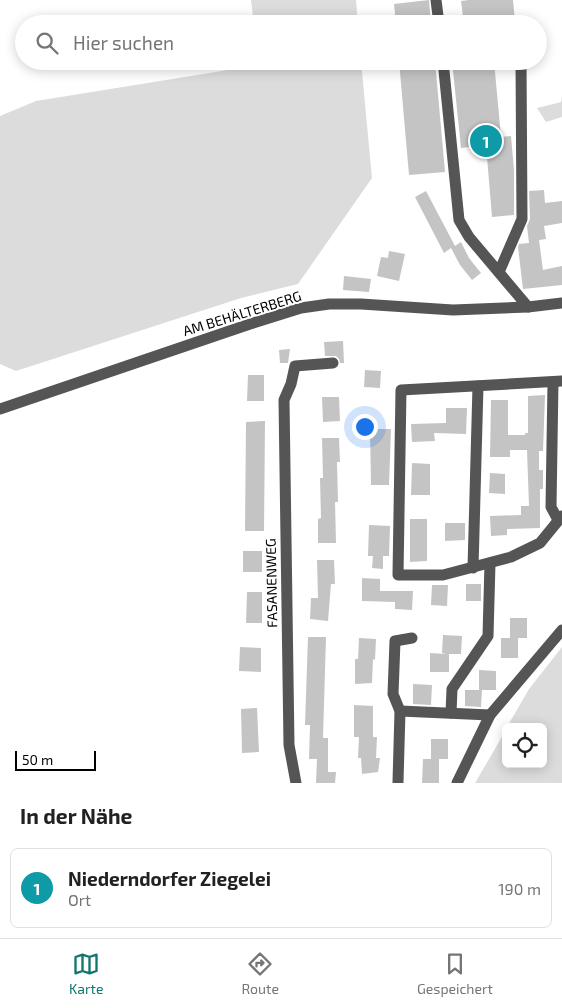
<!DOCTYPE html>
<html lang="de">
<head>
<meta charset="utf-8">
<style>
  :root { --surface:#fff; --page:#f6f6f6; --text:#202124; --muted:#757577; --line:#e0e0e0; --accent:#0f766e }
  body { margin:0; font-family:"Exo 2",sans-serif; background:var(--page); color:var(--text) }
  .controls { position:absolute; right:15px; bottom:15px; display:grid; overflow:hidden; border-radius:8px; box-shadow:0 2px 12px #0003 }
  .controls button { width:45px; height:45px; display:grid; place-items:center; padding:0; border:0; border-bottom:1px solid var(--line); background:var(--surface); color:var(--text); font:25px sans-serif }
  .scale { position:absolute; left:15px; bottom:12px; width:81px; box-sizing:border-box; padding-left:5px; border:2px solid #000; border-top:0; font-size:14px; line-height:18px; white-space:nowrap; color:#000; -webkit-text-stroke:4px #fff; paint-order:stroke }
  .you { position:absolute; left:364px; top:426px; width:18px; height:18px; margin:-12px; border:4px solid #fff; border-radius:50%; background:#1a73e8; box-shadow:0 0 0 8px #1a73e833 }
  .badge { display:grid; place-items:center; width:32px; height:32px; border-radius:50%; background:var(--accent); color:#fff; font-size:16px; font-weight:700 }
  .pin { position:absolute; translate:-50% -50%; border:2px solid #fff; box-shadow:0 1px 5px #0006 }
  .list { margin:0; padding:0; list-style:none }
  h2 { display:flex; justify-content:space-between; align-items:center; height:65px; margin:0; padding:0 20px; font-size:21px }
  h2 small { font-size:16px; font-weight:400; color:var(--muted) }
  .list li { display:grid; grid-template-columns:32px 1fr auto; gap:15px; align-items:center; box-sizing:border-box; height:80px; margin:0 10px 10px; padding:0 10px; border:1px solid var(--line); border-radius:8px }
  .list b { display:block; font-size:19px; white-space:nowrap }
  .list p { margin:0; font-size:16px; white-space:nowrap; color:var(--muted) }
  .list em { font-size:16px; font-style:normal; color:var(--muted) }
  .icon { flex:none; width:28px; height:28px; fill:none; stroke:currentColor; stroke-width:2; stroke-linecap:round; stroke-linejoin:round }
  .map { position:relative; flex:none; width:562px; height:783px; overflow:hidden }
  .search { position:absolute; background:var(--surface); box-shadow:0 2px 12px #0003; left:15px; right:15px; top:15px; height:55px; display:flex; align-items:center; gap:12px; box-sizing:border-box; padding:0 18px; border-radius:28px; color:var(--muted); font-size:19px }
  .sheet { height:155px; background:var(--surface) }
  nav { display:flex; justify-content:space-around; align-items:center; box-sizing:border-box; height:70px; border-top:1px solid var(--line); background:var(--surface); font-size:14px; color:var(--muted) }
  nav a { display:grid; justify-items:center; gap:2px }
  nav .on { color:var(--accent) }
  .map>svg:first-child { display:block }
  .green { fill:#dcdcdc }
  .building { fill:#c4c4c4 }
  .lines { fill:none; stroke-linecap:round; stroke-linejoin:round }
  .minor { stroke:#555; stroke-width:11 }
  .labels { text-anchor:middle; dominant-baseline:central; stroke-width:4; stroke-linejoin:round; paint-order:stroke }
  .street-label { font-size:14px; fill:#000; stroke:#fff }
</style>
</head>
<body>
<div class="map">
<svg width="562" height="783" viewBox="0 0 562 783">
  <rect width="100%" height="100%" fill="#fff"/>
  <g class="green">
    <polygon points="251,0 356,0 358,24 254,24"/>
    <polygon points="259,61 361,61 372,178 298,284 241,298 16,371 0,364 0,116 36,101 259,65"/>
    <polygon points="562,96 562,117 546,122 537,108 561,102"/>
    <polygon points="562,647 562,783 475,783 506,730 506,764 543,764 543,727 507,727 529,689"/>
  </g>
  <g class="building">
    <polygon points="429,0 431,24 396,24 394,4"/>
    <polygon points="469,0 513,0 515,21 472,24 471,16 463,17 461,1"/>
    <polygon points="399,61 435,61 445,172 409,175"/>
    <polygon points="452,61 494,61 501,137 511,136 514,170 514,215 492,217 486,145 461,148"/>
    <polygon points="544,190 545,203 562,201 562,223 544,226 546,239 539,240 543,270 562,266 562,285 523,289 518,247 519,244 529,243 527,226 530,219 529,191"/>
    <polygon points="426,191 455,246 461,242 469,258 481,273 472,280 460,265 451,248 444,253 415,197"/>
    <polygon points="389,251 405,254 399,281 377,276 381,257 388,258"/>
    <polygon points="344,276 371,279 369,292 343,290"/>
    <polygon points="343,341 344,363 340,363 339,359 336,356 325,356 324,342"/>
    <polygon points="290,349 288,363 280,363 279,350"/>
    <polygon points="365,370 381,371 380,388 364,387"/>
    <polygon points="248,375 264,375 264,401 247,401"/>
    <polygon points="545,395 543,451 539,451 539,470 543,470 543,489 540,489 540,528 507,529 507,535 491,536 490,516 521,515 521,506 529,506 527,450 510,450 510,457 490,457 491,400 508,400 508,435 525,435 525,433 528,433 528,396"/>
    <polygon points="322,397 339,397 340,421 323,422"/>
    <polygon points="446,408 467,408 466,434 434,433 435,441 412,442 411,424 446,423"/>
    <polygon points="265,421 264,531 245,531 246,422"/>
    <polygon points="370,429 391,429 389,485 371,485"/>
    <polygon points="322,438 339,438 340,462 337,462 338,502 335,502 336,543 318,543 318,519 321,518 320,478 323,478"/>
    <polygon points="412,463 430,464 430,495 411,495"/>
    <polygon points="490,473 505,474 505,494 489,493"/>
    <polygon points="410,519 427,519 427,561 410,562"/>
    <polygon points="445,523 465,523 465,540 445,541"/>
    <polygon points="369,525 390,526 389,556 383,556 383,569 372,568 373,556 368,556"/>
    <rect x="243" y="551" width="19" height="21"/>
    <polygon points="317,560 334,560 335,584 331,584 328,621 310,619 311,598 318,598"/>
    <polygon points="362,578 380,579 380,591 413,591 412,610 395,609 395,602 362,601"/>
    <rect x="466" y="584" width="15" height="17"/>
    <polygon points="432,585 448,585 447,606 431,605"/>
    <polygon points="247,592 262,592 262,623 246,623"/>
    <polygon points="510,618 527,618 527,638 518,638 518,658 501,658 501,638 510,638"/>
    <polygon points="443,635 462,636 461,654 449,654 449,672 430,672 430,653 446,654 442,653"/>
    <polygon points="308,637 326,637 323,738 328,738 328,772 336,772 335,783 316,783 317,759 309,759 310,725 305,725"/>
    <polygon points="359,638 376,639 375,660 373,659 372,683 355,684 355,659 358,659"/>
    <polygon points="240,647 261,648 261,672 239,671"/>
    <polygon points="479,670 496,671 496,690 482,690 481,707 465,706 465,690 479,690"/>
    <polygon points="413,684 432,685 431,705 413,704"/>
    <polygon points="354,705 373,706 373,737 377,737 376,758 380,758 378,772 362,774 361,758 358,758 359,737 354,737"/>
    <polygon points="257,708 259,752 242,753 241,709"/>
    <polygon points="431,739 448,739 448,759 439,759 439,783 422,783 423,759 431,759"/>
  </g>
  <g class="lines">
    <g class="minor">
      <polyline points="436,0 439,24"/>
      <polyline points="443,61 459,220 469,237 528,307"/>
      <polyline points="499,272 522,219 521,61"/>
      <polyline points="562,381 401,390 398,575 443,575 511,557 540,543 562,516"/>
      <polyline points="553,382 551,507 558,520"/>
      <polyline points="0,409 250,324 301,308 329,304 361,304 453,310 528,307 562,303"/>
      <polyline points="473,568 478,386"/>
      <polyline points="400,711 490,715"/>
      <polyline points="451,713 452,689 488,636 490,563"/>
      <polyline points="398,782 400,711 393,694 395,641 412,638"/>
      <polyline points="296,783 289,745 284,400 291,384 295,366 333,363"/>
      <polyline points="457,783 490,715 562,630"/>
    </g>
  </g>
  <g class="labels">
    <g class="street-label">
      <text transform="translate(242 313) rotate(-17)">AM BEHÄLTERBERG</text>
      <text transform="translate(271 583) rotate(-91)">FASANENWEG</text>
    </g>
  </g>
</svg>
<div class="controls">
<button><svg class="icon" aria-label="locate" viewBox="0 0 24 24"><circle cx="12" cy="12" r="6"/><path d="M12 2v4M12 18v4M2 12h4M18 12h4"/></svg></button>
</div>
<div class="scale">50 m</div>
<div class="you"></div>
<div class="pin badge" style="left:486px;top:141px;background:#0f9aa8">1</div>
<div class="search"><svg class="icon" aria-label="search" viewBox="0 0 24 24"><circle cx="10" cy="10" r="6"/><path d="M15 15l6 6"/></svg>Hier suchen</div>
</div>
<section class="sheet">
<h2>In der Nähe<small></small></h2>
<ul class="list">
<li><span class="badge" style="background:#0f9aa8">1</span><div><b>Niederndorfer Ziegelei</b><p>Ort</p></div><em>190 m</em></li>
</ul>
</section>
<nav>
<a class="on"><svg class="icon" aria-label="map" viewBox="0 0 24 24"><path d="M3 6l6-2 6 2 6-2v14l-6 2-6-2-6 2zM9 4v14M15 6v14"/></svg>Karte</a>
<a><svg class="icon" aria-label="directions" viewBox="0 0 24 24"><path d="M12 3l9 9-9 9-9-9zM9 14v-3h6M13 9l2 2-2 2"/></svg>Route</a>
<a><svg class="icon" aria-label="saved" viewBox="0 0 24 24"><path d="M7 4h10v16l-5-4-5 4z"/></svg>Gespeichert</a>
</nav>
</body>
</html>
